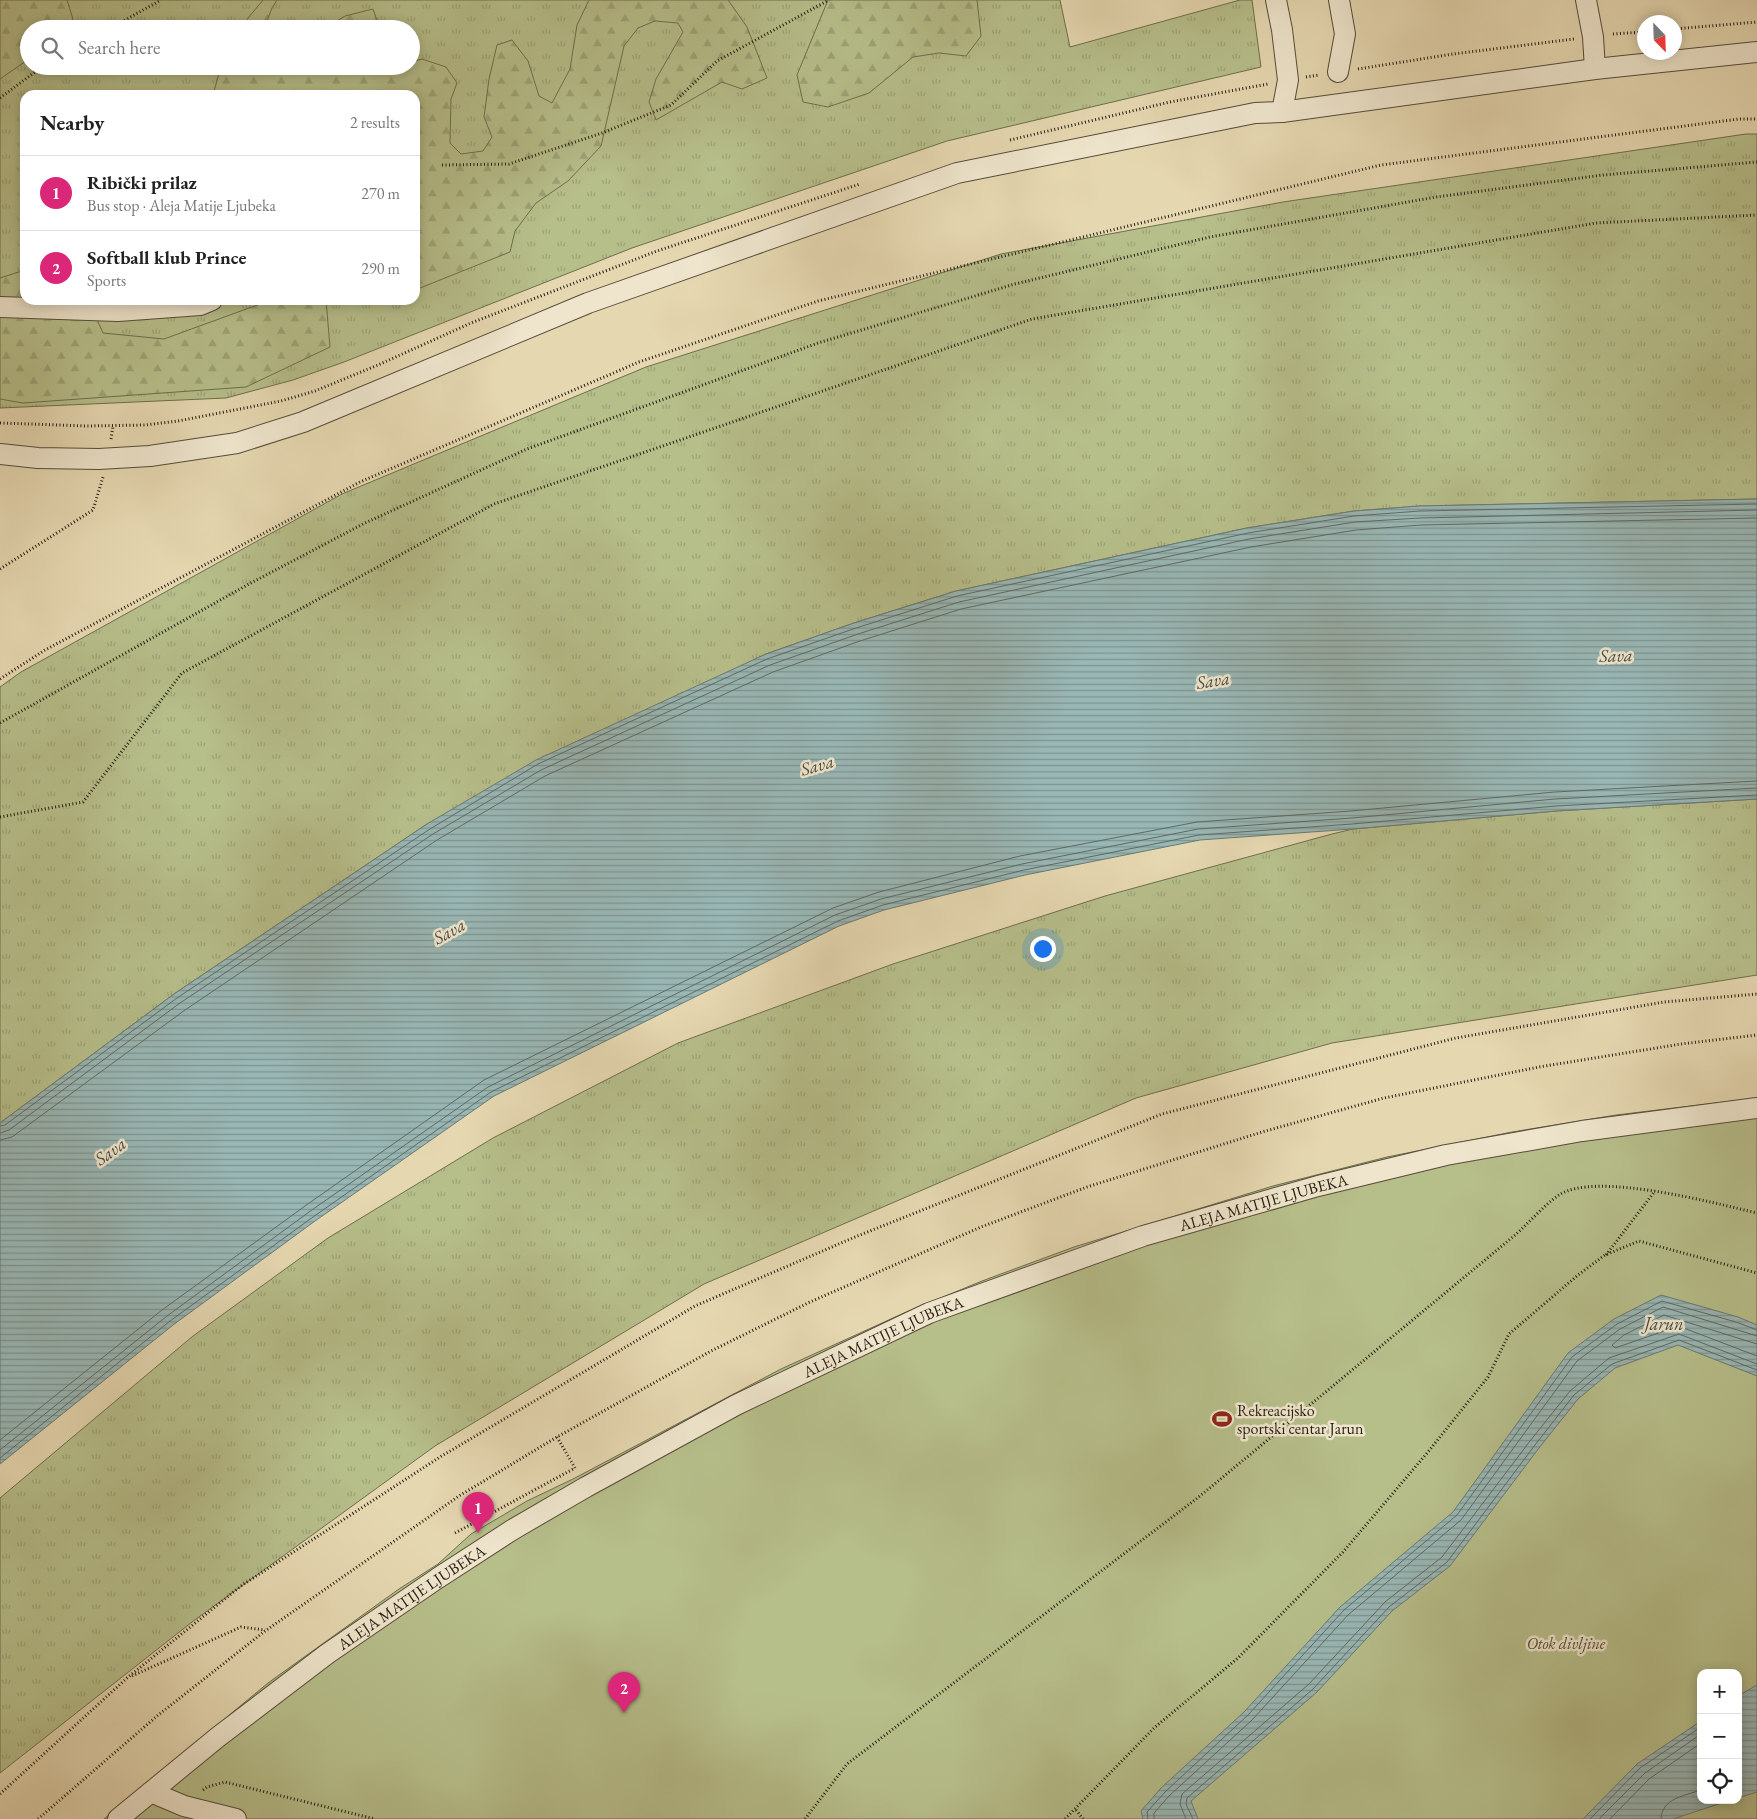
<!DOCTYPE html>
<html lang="en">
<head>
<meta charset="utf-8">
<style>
  :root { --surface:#fff; --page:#f6f6f6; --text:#222; --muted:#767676; --line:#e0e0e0; --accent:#db2777 }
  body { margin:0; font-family:"EB Garamond",serif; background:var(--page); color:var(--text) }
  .controls { position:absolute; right:15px; bottom:15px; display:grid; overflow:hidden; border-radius:10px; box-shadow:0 2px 12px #0003 }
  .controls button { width:45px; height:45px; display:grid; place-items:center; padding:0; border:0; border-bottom:1px solid var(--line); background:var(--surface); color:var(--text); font:25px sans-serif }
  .compass { position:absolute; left:1637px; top:15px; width:45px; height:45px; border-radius:50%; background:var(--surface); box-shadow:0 2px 12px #0003; rotate:157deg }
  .you { position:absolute; left:1042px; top:948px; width:18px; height:18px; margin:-12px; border:4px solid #fff; border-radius:50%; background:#1a73e8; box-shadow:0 0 0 8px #1a73e833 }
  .badge { display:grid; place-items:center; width:32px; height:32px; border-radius:50%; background:var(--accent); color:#fff; font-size:16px; font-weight:700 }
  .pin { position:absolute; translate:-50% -41px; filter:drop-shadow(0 1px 2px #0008) }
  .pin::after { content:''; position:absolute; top:26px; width:18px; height:15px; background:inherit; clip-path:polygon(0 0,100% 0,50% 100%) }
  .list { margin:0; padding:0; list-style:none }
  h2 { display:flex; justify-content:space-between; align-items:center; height:65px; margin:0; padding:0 20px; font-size:21px }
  h2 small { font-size:16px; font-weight:400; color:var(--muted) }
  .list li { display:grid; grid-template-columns:32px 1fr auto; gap:15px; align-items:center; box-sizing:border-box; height:75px; padding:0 20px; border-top:1px solid var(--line) }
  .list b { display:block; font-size:19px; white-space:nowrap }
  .list p { margin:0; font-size:16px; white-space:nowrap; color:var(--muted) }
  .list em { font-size:16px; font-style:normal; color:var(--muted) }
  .icon { flex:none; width:28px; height:28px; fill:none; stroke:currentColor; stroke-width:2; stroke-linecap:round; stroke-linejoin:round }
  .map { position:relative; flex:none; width:1757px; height:1819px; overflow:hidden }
  .search { position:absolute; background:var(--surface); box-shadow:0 2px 12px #0003; left:20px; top:20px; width:400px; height:55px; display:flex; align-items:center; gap:12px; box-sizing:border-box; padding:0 18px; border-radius:28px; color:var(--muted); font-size:19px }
  .panel { position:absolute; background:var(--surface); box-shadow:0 2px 12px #0003; left:20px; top:90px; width:400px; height:215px; border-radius:15px }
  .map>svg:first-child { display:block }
  .grass { fill:url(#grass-tufts); stroke:#6e6e4e; fill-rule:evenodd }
  .forest { fill:url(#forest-firs); stroke:#6e6e4e }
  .pitch { fill:#b6be8a; stroke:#6e6e4e; fill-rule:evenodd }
  .water { fill:url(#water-rules); stroke:#6b7973 }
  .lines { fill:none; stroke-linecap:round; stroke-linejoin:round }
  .shore { stroke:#606a63; stroke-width:1 }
  .minor-casing { stroke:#564c39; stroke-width:22 }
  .path { stroke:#261d11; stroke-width:3; stroke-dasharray:1 2.5; stroke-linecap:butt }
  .minor { stroke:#eee5cc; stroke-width:20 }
  .labels { text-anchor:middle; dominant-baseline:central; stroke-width:5; stroke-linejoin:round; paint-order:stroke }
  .street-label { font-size:16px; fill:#261d11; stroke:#eee5cc }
  .poi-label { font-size:16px; fill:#261d11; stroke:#eee5cc; text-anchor:start }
  .park-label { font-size:16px; font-style:italic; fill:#514d35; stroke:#eee5cc }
  .water-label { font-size:18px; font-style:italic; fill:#484b42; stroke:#eee5cc }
</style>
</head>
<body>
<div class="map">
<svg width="1757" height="1819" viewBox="0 0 1757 1819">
  <defs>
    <pattern id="grass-tufts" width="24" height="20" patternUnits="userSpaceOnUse" patternTransform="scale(1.25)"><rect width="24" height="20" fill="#b6be8a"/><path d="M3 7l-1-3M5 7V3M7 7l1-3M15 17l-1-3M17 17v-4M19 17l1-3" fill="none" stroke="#9ca376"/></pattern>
    <pattern id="forest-firs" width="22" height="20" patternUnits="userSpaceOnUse" patternTransform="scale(1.25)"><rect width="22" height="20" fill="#b6be8a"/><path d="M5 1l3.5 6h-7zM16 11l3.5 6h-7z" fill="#9ca376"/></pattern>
    <pattern id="water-rules" width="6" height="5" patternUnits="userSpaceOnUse" patternTransform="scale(1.25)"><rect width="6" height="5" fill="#99b7b5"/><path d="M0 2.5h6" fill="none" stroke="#7d9492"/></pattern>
  </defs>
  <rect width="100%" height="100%" fill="#e5d7b0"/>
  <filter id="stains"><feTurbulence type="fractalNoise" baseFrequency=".004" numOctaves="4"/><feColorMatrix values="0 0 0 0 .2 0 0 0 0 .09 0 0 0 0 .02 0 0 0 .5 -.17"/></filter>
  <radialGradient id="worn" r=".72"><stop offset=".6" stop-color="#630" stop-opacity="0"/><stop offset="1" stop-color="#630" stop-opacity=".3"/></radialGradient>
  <g class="grass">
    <path d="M 0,0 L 1060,0 L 1070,47 L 1240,0 L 1252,0 L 1261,67 L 947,141 L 632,248 L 344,362 L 293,380 L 226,398 L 0,408 ZM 29,29 L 411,29 L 411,66 L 29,66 ZM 25,95 L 415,95 L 415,300 L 25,300 Z"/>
    <polygon points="1746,134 1757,134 1757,499 1420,506 1354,511 1247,528 956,591 854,623 766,654 427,824 174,994 0,1123 0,687 21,672 342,494 646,367 1001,254 1283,202"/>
    <polygon points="1757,799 1757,975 1332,1043 1136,1098 704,1284 435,1446 192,1622 0,1773 0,1498 193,1336 328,1238 493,1138 678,1043 893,964 1105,896 1332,834 1353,829 1556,811"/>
  </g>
  <g class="forest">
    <polygon points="0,0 67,0 76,29 29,29 29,59 0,79"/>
    <polygon points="263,0 277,0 272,8 264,29 239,29"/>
    <polygon points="589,0 728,0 747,27 767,78 742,89 722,82 656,120 649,102 656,79 683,32 678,23 655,21 638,28 624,46 601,146 568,181 536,203 515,231 510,252 415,290 415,95 213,95 221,66 256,66 257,69 289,70 292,66 411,66 411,62 422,59 446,67 457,83 451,99 450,143 461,154 483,151 492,137 484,117 489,79 497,45 512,40 528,61 539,96 552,103 570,69 577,25"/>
    <polygon points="828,0 977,0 981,36 966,56 939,53 913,57 869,93 828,107 803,102 797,75"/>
    <polygon points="373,9 380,29 324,29 345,16"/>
    <polygon points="25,270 25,300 88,300 103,333 164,339 271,300 326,300 330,347 246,387 23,403 0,399 0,278"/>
  </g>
  <path class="pitch" d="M 1757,1098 L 1757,1819 L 104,1819 L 268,1683 L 399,1589 L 438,1564 L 471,1534 L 527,1501 L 573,1479 L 781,1369 L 904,1313 L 982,1281 L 1074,1247 L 1273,1186 L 1387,1157 L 1512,1132 L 1616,1115 ZM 1701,1673 L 1738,1673 L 1738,1800 L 1701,1800 Z"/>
  <g class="water">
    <polygon points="1757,499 1757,799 1556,811 1353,829 1200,840 1025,875 884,910 839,926 494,1096 315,1221 173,1325 0,1464 0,1123 174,994 427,824 536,760 766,654 854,623 956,591 1247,528 1354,511 1420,506"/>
    <polygon points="1661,1295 1738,1317 1757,1325 1757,1376 1678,1345 1615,1368 1578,1399 1539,1448 1450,1566 1392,1611 1317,1692 1191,1801 1198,1819 1143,1819 1141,1811 1161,1788 1244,1712 1340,1607 1453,1512 1568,1353 1614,1319"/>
    <polygon points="1757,1685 1757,1792 1738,1798 1738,1696"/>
    <polygon points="1701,1721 1701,1800 1731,1800 1673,1819 1583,1819 1637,1764"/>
  </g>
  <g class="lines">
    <g class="shore">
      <polyline points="0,1126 5,1125 177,998 430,829 538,764 767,659 856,628 957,596 1248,533 1354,516 1420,511 1757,504"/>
      <polyline points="0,1133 9,1130 180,1003 433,834 541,770 770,665 858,634 959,602 1249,539 1355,522 1420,518 1757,510"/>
      <polyline points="0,1140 12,1137 185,1010 437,840 545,776 773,672 860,641 961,609 1251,547 1356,530 1421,525 1757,518"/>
      <polyline points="1757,1344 1664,1315 1624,1335 1612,1345 1615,1348 1673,1328 1681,1327 1757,1356"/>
      <polyline points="0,1440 162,1310 305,1206 484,1080 833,908 879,892 1020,856 1197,822 1351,811 1555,792 1757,781"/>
      <polyline points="0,1450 167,1316 309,1212 488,1087 835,915 881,899 1022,864 1198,829 1352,818 1555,799 1757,788"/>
      <polyline points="0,1458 170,1321 313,1217 491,1092 838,921 883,905 1024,870 1199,835 1352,824 1556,806 1757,795"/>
      <polyline points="1148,1819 1147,1812 1165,1792 1248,1715 1344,1610 1457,1515 1572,1357 1617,1324 1662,1301 1736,1322 1757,1330"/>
      <polyline points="1154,1819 1154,1813 1169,1796 1252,1720 1348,1615 1461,1520 1577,1361 1620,1329 1663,1307 1757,1336"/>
      <polyline points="1186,1819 1180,1804 1182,1794 1309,1684 1385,1602 1442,1557 1530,1441 1570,1391 1609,1358 1679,1334 1757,1364"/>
      <polyline points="1193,1819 1186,1804 1187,1798 1313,1689 1389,1607 1447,1562 1535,1445 1574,1395 1612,1364 1679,1340 1757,1370"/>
      <polyline points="1590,1819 1640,1768 1701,1727"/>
      <polyline points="1599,1819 1645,1773 1701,1734"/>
      <polyline points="1610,1819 1649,1779 1701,1743"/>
      <path d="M 1661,1819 C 1662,1798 1684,1796 1701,1790"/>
    </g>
    <defs>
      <g id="minor">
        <polyline points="1276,0 1282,30 1288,80 1282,112"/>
        <polyline points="1586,0 1593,37 1595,69"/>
        <polyline points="1338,72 1345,34 1339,0"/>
        <polyline points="0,307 118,311 200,305 212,300"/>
        <polyline points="0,454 38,458 99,459 150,456 237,443 303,422 588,303 957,173 1255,113 1282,112 1595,69 1757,52"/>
        <polyline points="151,1792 184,1806 236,1819"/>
        <path id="s1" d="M 118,1819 L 218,1737 L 327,1654 L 438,1578 L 512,1530 L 586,1487 L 736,1405 L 929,1313 L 1143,1236 L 1318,1186 L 1446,1155 L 1582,1131 L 1757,1108"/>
      </g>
    </defs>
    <use href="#minor" class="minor-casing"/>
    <g class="path">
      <polyline points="109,29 161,0"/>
      <polyline points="1674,29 1757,22"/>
      <polyline points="1613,34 1644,32"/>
      <polyline points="1358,69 1453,54 1574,39"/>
      <polyline points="1306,77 1319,75"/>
      <polyline points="0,98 43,66"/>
      <polyline points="1010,140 1170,102 1268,84"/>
      <polyline points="442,165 509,164 602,133 671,105 717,61 829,0"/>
      <polyline points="0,423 87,426 145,425 178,421 281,401 315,391 378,365 471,323 657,251 860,184"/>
      <polyline points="111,439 113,426"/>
      <polyline points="0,569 93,510 103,477"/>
      <polyline points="0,679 45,650 360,482 639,362 818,301 1381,165 1739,119 1757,119"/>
      <polyline points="0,723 249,584 365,523 527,449 818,343 1015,284 1210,237 1436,197 1603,175 1757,162"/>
      <polyline points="0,817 83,802 182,673 494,504 1032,319 1596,223 1757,215"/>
      <polyline points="1606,1255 1655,1191"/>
      <polyline points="557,1437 575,1468"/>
      <polyline points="455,1533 575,1468"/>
      <polyline points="132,1676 241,1627 265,1630"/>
      <polyline points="203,1790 207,1787 225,1782 375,1819"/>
      <polyline points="0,1794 127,1678 241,1586 440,1457 695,1306 855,1237 1162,1114 1456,1038 1664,1002 1757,994"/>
      <polyline points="1076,1810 1083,1819"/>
      <polyline points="38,1819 157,1716 265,1631 459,1496 557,1437 711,1351 810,1302 981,1227 1087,1187 1262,1132 1384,1098 1539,1067 1681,1044 1757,1035"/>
      <path d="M 805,1819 L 847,1764 L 1200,1496 L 1514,1236 C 1527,1225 1545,1204 1559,1195 C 1595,1171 1714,1203 1757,1213"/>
      <polyline points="1065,1819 1154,1728 1238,1658 1343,1552 1428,1452 1488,1377 1509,1334 1578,1275 1605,1255 1639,1241 1757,1273"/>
    </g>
    <use href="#minor" class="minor"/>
  </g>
  <defs>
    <symbol id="stadium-bare" viewBox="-9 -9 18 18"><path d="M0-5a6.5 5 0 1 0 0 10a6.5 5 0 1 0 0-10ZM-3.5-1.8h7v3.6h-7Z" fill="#8f2418" stroke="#eee5cc" stroke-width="2.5" paint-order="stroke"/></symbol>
  </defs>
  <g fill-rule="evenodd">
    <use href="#stadium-bare" x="1208" y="1405" width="28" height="28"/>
  </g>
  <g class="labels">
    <g class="street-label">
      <text stroke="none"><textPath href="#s1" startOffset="1312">ALEJA MATIJE LJUBEKA</textPath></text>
      <text stroke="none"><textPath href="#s1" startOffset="908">ALEJA MATIJE LJUBEKA</textPath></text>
      <text stroke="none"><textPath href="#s1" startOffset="368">ALEJA MATIJE LJUBEKA</textPath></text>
    </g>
    <g class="poi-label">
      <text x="1237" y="1410">Rekreacijsko<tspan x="1237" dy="18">sportski centar Jarun</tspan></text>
    </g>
    <g class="park-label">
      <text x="1566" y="1643">Otok divljine</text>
    </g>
    <g class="water-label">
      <text transform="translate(1616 655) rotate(-2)">Sava</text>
      <text transform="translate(1213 680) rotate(-9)">Sava</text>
      <text transform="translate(817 765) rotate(-16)">Sava</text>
      <text transform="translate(449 931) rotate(-29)">Sava</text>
      <text transform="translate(110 1151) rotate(-36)">Sava</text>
      <text x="1664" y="1323">Jarun</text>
    </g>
  </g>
  <rect width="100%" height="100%" filter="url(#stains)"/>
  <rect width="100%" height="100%" fill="url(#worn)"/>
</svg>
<div class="controls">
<button>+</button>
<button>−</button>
<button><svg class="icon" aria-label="locate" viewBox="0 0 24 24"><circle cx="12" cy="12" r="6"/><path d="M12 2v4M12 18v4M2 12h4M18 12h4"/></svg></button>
</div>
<svg class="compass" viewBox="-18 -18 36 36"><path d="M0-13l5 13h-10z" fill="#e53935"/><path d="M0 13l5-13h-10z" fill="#767676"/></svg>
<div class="you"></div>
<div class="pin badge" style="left:478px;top:1533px">1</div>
<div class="pin badge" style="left:624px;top:1713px">2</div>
<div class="search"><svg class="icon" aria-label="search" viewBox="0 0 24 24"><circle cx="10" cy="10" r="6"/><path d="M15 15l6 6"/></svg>Search here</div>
<section class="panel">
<h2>Nearby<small>2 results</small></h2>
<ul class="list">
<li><span class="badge">1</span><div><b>Ribički prilaz</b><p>Bus stop · Aleja Matije Ljubeka</p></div><em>270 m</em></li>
<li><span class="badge">2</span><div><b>Softball klub Prince</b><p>Sports</p></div><em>290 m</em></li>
</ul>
</section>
</div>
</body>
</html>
